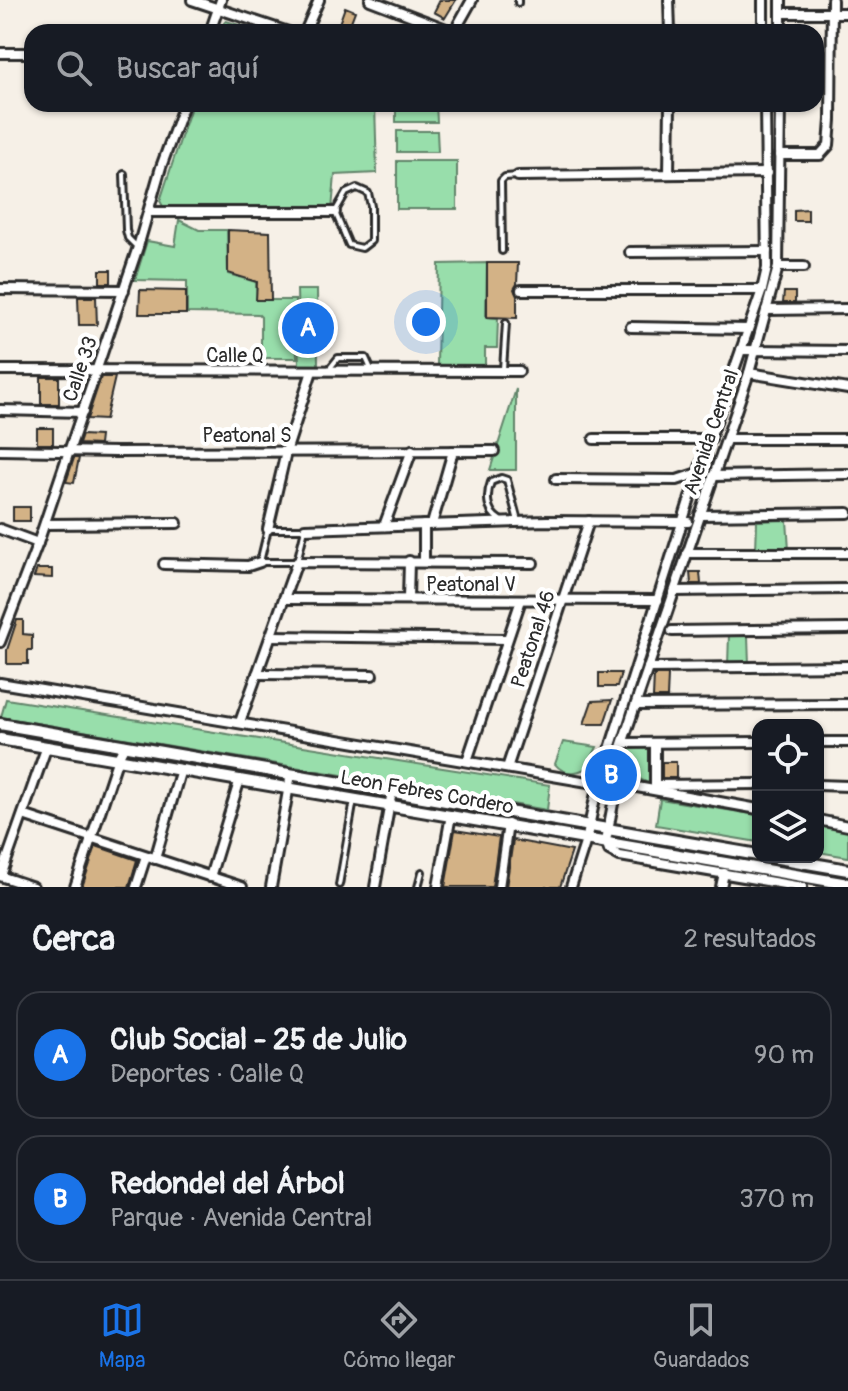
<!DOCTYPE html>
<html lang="es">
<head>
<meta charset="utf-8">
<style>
  :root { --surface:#171b24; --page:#242831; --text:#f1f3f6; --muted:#9ea1a6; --line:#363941; --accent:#1a73e8 }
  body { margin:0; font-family:Pangolin,sans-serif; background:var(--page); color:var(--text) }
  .controls { position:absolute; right:24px; bottom:24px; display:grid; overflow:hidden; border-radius:16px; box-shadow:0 2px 6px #0004 }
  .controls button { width:72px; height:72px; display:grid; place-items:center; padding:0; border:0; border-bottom:2px solid var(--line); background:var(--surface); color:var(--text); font:40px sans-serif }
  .you { position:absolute; left:426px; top:322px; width:28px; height:28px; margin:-20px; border:6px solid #fff; border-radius:50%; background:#1a73e8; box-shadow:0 0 0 12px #1a73e833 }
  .badge { display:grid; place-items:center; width:52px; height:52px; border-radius:50%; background:var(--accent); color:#fff; font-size:26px; font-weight:700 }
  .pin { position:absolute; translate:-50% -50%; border:4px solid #fff; box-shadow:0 2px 8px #0006 }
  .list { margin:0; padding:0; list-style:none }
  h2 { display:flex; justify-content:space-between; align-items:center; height:104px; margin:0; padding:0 32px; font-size:34px }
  h2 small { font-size:26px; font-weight:400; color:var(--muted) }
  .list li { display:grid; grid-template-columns:52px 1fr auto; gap:24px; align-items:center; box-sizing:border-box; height:128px; margin:0 16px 16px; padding:0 16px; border:2px solid var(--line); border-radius:24px }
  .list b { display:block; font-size:30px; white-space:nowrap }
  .list p { margin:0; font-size:26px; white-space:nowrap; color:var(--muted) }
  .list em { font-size:26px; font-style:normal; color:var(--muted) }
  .icon { flex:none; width:44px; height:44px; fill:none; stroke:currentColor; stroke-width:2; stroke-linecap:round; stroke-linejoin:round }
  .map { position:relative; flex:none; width:848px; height:887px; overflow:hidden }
  .search { position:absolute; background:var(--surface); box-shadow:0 2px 6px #0004; left:24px; right:24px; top:24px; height:88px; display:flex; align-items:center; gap:20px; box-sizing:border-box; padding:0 28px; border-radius:24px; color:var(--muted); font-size:30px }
  .sheet { height:392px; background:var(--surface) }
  nav { display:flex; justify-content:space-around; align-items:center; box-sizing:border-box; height:112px; border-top:2px solid var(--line); background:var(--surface); font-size:22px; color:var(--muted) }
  nav a { display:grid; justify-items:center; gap:4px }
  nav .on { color:var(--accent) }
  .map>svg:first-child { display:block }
  .green { fill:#98deab; stroke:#62846b; stroke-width:2 }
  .building { fill:#d3b286; stroke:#2b2b2b; stroke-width:2 }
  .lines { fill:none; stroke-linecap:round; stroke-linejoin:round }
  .service-casing { stroke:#2b2b2b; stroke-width:10 }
  .minor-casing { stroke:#2b2b2b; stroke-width:14 }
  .tertiary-casing { stroke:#2b2b2b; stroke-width:16 }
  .service { stroke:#fff; stroke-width:4 }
  .minor { stroke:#fff; stroke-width:8 }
  .tertiary { stroke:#fff; stroke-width:10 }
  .labels { text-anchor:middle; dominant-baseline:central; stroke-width:8; stroke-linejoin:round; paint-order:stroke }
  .street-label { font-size:20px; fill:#2b2b2b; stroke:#fff }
</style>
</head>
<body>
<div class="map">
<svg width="848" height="887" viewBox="0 0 848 887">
  <rect width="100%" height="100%" fill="#f6f0e7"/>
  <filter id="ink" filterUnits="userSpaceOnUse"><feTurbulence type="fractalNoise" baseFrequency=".0125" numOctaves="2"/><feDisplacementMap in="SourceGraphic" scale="16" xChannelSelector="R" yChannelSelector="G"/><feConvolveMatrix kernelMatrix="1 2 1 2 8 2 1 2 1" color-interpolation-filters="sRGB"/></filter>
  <g filter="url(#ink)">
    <g class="green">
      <polygon points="226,21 261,32 216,32"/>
      <polygon points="192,104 375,104 377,173 335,175 332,210 165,210 160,201"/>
      <polygon points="396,104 436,104 437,122 396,122"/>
      <polygon points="397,131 437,131 438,152 397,152"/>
      <rect x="397" y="161" width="60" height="48"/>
      <polygon points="179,220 199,230 227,230 228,274 256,282 257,300 295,300 297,358 261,358 261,317 258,314 187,313 187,281 135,280 147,241 175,246"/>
      <polygon points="487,263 486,317 498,318 497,348 485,348 485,366 437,365 439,264"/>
      <polygon points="297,290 317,290 318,365 299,365"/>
      <polygon points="516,389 516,470 490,470"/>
      <polygon points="787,520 789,550 756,550 757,521"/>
      <polygon points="729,634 748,636 749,664 728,665"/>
      <polygon points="6,699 550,785 547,810 1,717"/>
      <path d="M 563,742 L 597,747 L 587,768 C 575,774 563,774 555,764 Z"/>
      <polygon points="626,745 652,747 652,785 631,775 624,760"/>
      <circle cx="611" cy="775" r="16"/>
      <polygon points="660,799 758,815 758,842 656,825"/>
      <polygon points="818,825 848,830 848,857 818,852"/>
    </g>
    <g class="building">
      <polygon points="440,0 456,0 445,18 434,12"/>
      <polygon points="345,7 355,11 347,32 336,32"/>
      <polygon points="808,209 808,221 794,221 794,210"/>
      <polygon points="228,230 270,232 271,300 256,300 257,282 228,273"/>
      <polygon points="487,263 518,263 517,284 514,289 517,296 517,318 487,317"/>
      <rect x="100" y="270" width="11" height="13"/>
      <polygon points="140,290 186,291 186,314 139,314"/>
      <polygon points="784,292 795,292 795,303 783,303"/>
      <polygon points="78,297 96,297 97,325 79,325"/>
      <rect x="41" y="377" width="18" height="27"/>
      <polygon points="101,377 115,377 105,420 87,419"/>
      <rect x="37" y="428" width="16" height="16"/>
      <polygon points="82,435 100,436 99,445 79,444"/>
      <polygon points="74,458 79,458 74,483 66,482"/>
      <rect x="13" y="507" width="17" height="14"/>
      <polygon points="37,569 52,569 52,578 34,577"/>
      <polygon points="690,572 700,572 701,584 691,584"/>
      <polygon points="17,620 23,620 23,634 32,635 32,650 28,650 28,664 7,664 7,650"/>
      <polygon points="599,673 621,673 617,687 599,687"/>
      <polygon points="654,675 668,675 667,698 653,698"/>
      <polygon points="612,700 604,724 584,724 592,701"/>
      <rect x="662" y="762" width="14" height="16"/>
      <polygon points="455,830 499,837 492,887 445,887"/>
      <polygon points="513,840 572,851 560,887 506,887"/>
      <polygon points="96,846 137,860 129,887 82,887"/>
    </g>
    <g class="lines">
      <defs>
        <g id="service">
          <polyline points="518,0 518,3"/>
          <polyline points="124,174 126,230 128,238 136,246"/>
          <polygon points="357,188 368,193 371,206 371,241 362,248 349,245 335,212 346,193"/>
          <polyline points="502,251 501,181 505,177 518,176"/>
          <polyline points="330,368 338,358 366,358 371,369"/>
          <polyline points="503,369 506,323"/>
          <path d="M 500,520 C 486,512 486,495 491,482 L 501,478 L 507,480 L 518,521"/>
          <polygon points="268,529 305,529 297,562 260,562"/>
          <polyline points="339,885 354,800"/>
          <polyline points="418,887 422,872"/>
        </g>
        <g id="minor">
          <polyline points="192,0 288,32"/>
          <polyline points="370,0 454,32"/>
          <polyline points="669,0 670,32"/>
          <polyline points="763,0 763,32"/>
          <polyline points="781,13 848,13"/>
          <polyline points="210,32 221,0"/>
          <polyline points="305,32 319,0"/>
          <polyline points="454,32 472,0"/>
          <polyline points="781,32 781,0"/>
          <polyline points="0,53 32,53"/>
          <polyline points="779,155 820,155 829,145 831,120 832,0"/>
          <polyline points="669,174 670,104"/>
          <polyline points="518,176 767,173"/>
          <polyline points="149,212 335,212"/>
          <polyline points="630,252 767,251"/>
          <polyline points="778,267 804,267"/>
          <polyline points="0,289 124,290"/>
          <polyline points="521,290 762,290"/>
          <polyline points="766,310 847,309"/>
          <polyline points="631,327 748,329"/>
          <polyline points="741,350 848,351"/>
          <polyline points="0,370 519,371"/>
          <polyline points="749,373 848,389"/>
          <polyline points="0,410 83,412"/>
          <polyline points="594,439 711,439"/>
          <polyline points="727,439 848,439"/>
          <polyline points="0,450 116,452 494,451"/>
          <polyline points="713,476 848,474"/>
          <polyline points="556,479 677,480 698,473"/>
          <polyline points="700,515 848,513"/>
          <polyline points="45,524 177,523"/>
          <polyline points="432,524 453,451"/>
          <polyline points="384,526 412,450"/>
          <polyline points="0,529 38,543"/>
          <polyline points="268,529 286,452 312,371"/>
          <polyline points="305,529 547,521 688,522"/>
          <polyline points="687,553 848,553"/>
          <polyline points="424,562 424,525"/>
          <polyline points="164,564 248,566 260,562"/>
          <polyline points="675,591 848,589"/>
          <polyline points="284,599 658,600"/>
          <polyline points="408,599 409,561"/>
          <polyline points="672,631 848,629"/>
          <polyline points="271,636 507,639"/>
          <polyline points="0,642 38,543 138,247 161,167 184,104"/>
          <polyline points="648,668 848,666"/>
          <polyline points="257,674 372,675"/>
          <polyline points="0,683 594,783"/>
          <polyline points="636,705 848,704"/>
          <polyline points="240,722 297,562 533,563"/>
          <polyline points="818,742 848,742"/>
          <polyline points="623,743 758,742"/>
          <polyline points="655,744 655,785 758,784"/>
          <circle cx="611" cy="775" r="18"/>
          <polyline points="607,758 698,473 762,290 767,268 765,104"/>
          <polyline points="619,760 621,747 749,373 778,267 780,104"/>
          <polyline points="467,761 521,600"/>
          <polyline points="507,768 589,521"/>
          <polyline points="626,785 758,809"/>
          <polyline points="818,785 848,786"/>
          <polyline points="615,793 606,841 609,850 620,856 802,887"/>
          <polyline points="23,815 242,887"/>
          <polyline points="818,820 848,826"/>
          <polyline points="155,859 181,769"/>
          <polyline points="0,876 33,887"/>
          <polyline points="1,876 47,746"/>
          <polyline points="210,877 240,779"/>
          <polyline points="75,887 118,758 125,745"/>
          <polyline points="136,887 146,856"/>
          <polyline points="271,887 291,774"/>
          <polyline points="375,887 392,791"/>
          <polyline points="438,887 451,815"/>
          <polyline points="499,887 508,824"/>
          <polyline points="571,887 587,837 597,788"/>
          <polyline points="721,887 724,873"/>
        </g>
        <g id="tertiary">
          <polyline points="0,724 758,855"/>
          <polyline points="0,739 848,884"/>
          <polyline points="772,857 848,870"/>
        </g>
      </defs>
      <use href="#service" class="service-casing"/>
      <use href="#minor" class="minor-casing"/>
      <use href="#tertiary" class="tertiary-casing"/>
      <use href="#service" class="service"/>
      <use href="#minor" class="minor"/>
      <use href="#tertiary" class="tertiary"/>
    </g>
  </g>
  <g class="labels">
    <g class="street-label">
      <text x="235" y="355">Calle Q</text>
      <text transform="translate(80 369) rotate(-71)">Calle 33</text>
      <text transform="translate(711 432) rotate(-71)">Avenida Central</text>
      <text x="247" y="435">Peatonal S</text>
      <text x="471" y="584">Peatonal V</text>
      <text transform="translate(533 639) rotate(-72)">Peatonal 46</text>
      <text transform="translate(427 792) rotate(10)">Leon Febres Cordero</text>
    </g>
  </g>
</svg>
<div class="controls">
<button><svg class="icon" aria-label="locate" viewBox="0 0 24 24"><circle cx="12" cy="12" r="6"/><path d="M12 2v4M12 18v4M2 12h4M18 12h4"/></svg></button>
<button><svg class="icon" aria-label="layers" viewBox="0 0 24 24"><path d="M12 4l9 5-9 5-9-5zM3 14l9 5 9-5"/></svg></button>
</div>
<div class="you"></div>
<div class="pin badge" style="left:308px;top:328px">A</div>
<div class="pin badge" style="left:611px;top:775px">B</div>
<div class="search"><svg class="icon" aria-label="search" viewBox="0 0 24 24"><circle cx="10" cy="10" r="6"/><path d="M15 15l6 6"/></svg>Buscar aquí</div>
</div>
<section class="sheet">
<h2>Cerca<small>2 resultados</small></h2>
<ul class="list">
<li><span class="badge">A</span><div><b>Club Social - 25 de Julio</b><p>Deportes · Calle Q</p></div><em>90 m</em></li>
<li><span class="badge">B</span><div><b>Redondel del Árbol</b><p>Parque · Avenida Central</p></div><em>370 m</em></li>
</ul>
</section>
<nav>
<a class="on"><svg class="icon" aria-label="map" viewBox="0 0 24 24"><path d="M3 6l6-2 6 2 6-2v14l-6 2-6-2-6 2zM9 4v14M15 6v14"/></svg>Mapa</a>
<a><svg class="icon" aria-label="directions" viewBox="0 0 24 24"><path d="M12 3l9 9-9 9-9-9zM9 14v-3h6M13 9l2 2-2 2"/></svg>Cómo llegar</a>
<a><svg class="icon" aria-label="saved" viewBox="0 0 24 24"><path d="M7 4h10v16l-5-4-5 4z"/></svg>Guardados</a>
</nav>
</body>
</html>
